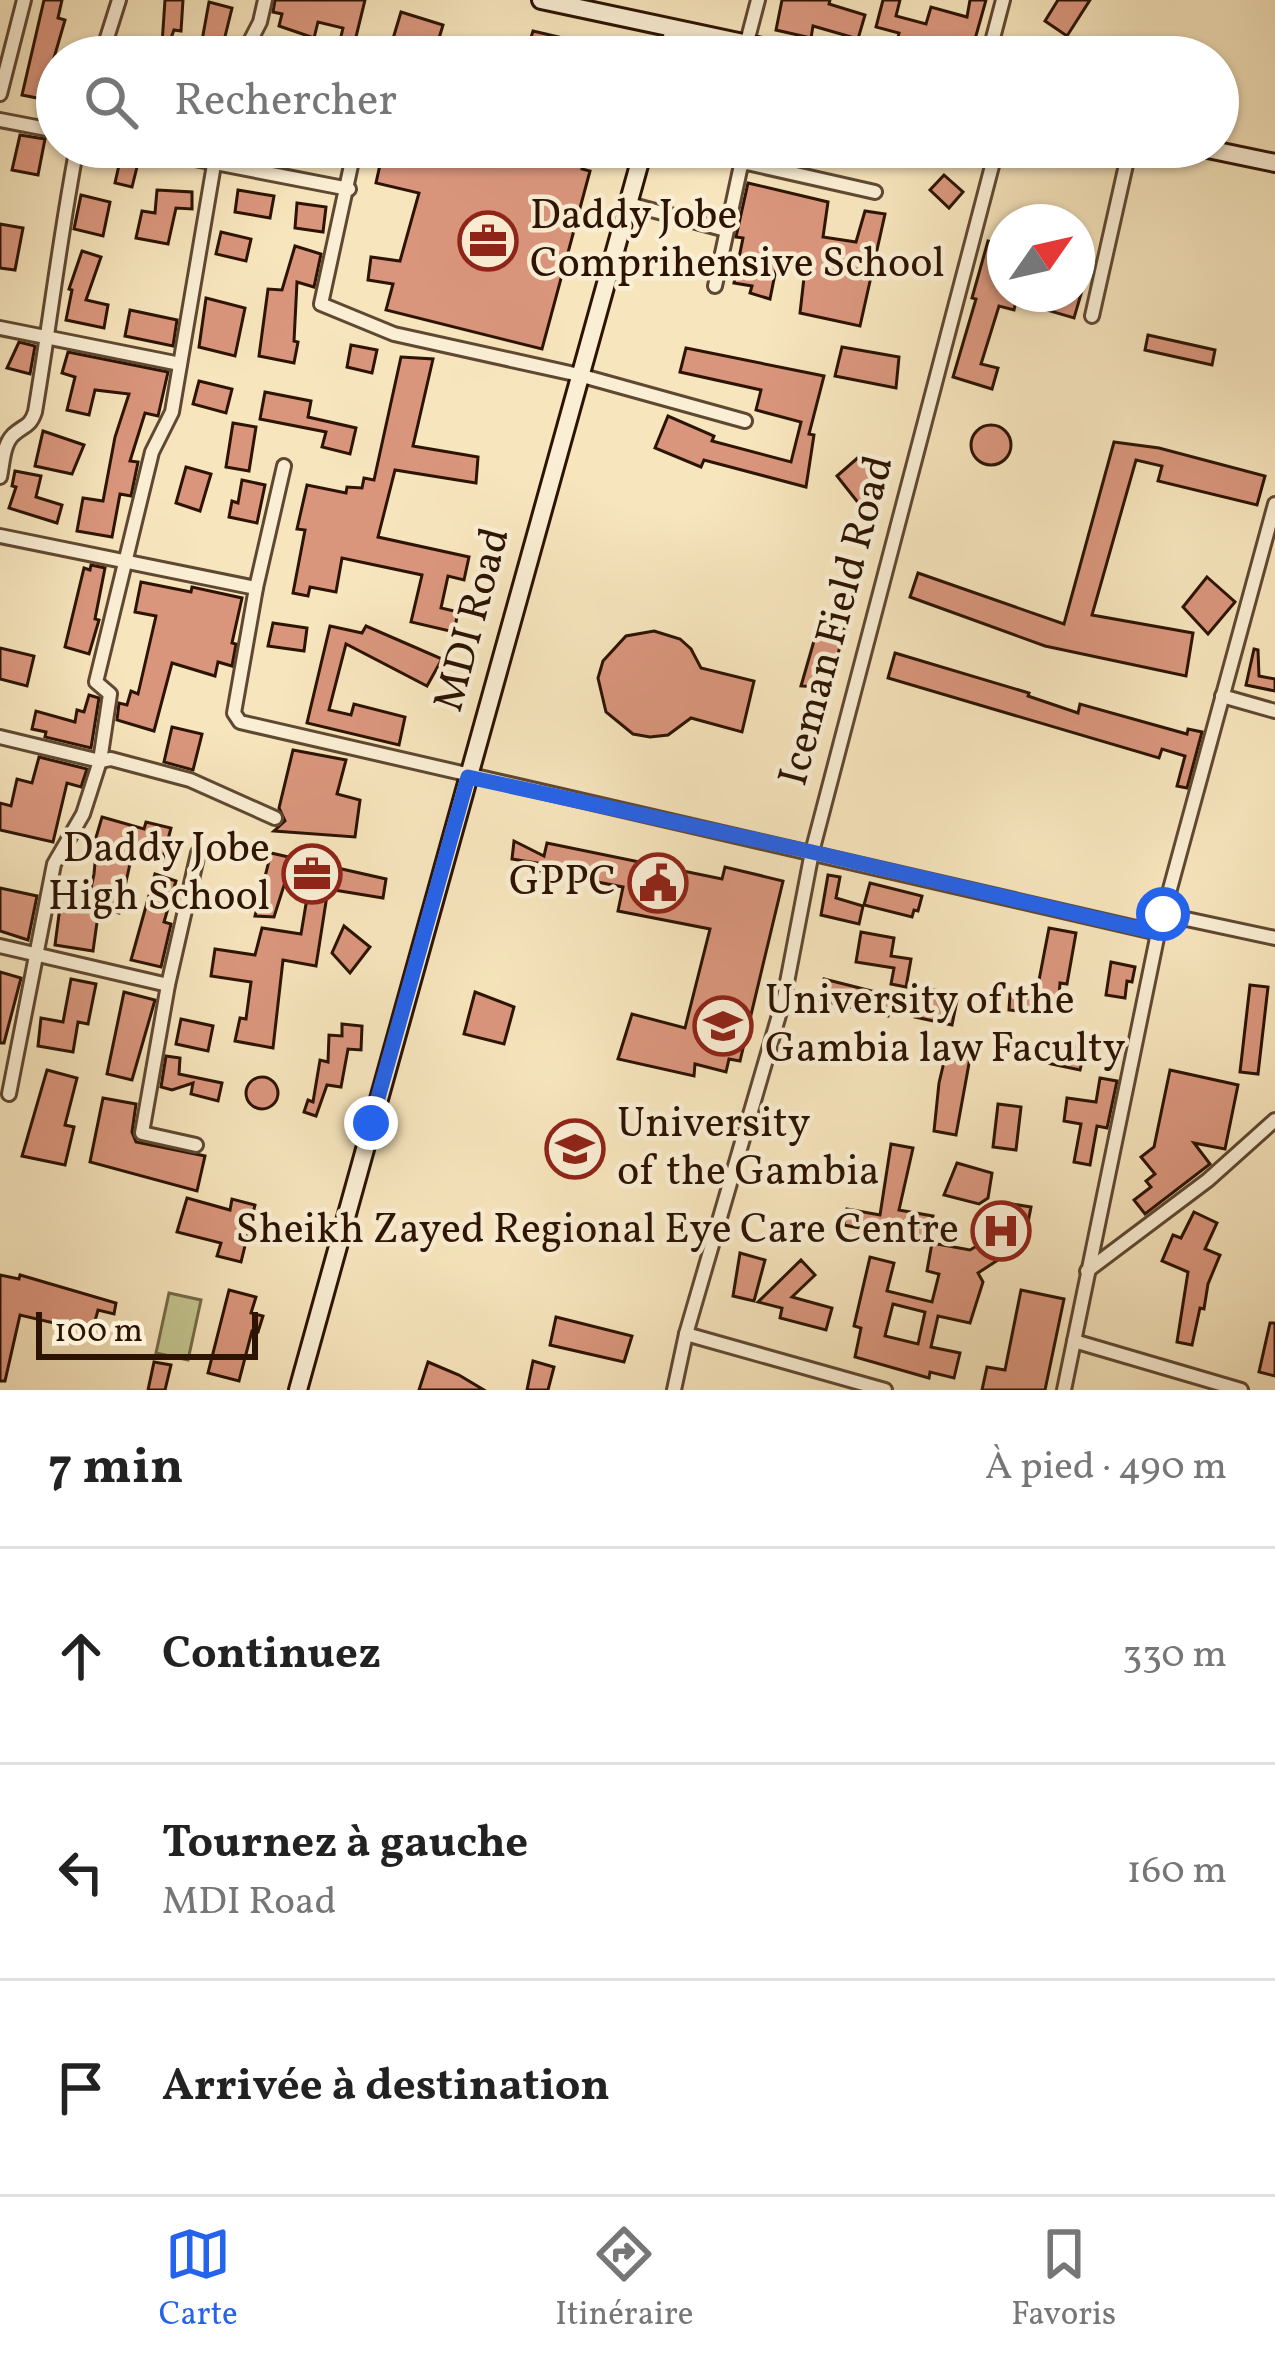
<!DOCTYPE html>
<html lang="fr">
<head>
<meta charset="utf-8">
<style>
  :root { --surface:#fff; --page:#f2f2f2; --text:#222; --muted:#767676; --line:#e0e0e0; --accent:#2563eb }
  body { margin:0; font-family:Vollkorn,serif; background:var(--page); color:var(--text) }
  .compass { position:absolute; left:987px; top:204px; width:108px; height:108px; border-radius:50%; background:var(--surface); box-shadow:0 3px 9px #0004; rotate:56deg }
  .scale { position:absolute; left:36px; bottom:30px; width:222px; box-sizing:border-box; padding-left:12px; border:6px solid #2c1302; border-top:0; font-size:33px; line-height:42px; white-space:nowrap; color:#2c1302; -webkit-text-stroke:9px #faeed4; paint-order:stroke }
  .stop { position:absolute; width:36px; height:36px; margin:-27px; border:9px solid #2563eb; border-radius:50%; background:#fff }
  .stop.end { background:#2563eb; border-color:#fff; box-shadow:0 3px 12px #0008 }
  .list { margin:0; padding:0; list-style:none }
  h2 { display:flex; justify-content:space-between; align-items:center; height:156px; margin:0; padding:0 48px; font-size:51px }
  h2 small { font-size:39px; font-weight:400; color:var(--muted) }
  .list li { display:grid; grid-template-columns:78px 1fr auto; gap:36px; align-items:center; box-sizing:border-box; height:216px; padding:0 48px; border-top:3px solid var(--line) }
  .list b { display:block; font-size:45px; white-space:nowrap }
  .list p { margin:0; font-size:39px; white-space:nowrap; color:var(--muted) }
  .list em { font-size:39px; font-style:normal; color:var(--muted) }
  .icon { flex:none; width:66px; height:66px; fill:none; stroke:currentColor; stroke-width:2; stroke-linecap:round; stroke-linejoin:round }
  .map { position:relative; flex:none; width:1275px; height:1390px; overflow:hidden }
  .search { position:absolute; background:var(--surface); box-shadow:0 3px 9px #0004; left:36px; right:36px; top:36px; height:132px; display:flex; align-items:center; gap:30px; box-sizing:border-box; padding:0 42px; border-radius:66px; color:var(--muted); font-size:45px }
  .sheet { height:804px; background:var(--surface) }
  nav { display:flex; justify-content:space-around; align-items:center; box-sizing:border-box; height:168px; border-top:3px solid var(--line); background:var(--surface); font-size:33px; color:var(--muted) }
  nav a { display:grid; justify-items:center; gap:6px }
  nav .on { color:var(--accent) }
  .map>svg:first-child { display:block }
  .green { fill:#c2c38e; stroke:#776b48; stroke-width:3 }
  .building { fill:#da967d; stroke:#2c1302; stroke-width:3; fill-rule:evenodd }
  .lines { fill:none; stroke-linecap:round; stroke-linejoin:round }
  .street-casing { stroke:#5f4831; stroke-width:18 }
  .secondary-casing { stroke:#2c1302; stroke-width:22 }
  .street { stroke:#faeed4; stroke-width:12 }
  .secondary { stroke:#faeed4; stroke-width:16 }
  .route { stroke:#2563eb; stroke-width:15 }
  .labels { text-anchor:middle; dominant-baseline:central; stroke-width:9; stroke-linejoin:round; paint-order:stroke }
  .poi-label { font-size:42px; fill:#2c1302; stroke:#faeed4; text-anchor:start }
  .street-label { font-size:42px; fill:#2c1302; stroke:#faeed4 }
</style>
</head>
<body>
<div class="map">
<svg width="1275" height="1390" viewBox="0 0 1275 1390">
  <rect width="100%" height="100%" fill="#f7e5bd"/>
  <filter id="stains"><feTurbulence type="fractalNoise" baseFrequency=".00167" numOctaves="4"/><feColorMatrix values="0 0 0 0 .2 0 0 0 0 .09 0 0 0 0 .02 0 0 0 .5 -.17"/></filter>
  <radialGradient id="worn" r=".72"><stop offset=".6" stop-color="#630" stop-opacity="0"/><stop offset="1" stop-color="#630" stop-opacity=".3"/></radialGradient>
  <polygon class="green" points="169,1293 201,1300 188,1360 156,1353"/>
  <g class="building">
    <polygon points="44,0 62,0 58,18 65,20 51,68 54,69 47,100 22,95"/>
    <polygon points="165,0 183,0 181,31 174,30 164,57 144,57 150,40 162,44"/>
    <polygon points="275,0 365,0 355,41 368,44 365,57 336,57 343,28 318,22 314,38 279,26 282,14 273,12"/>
    <polygon points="782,0 830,0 829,4 865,15 858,39 813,26 811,38 776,30"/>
    <polygon points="883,0 900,0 896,16 926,24 931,7 967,17 970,0 986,0 970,57 939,57 896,46 899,33 876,27"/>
    <polygon points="1058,0 1090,0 1067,36 1045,21"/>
    <polygon points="209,2 232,8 220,57 199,57"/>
    <polygon points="401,12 443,25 434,55 392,42"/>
    <polygon points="533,31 622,52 622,57 525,57"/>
    <polygon points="20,135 45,139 38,175 12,170"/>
    <polygon points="384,147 431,154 433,147 587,147 582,169 590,171 542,349 386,310 393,284 368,280 371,257 400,261 419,193 376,183"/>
    <polygon points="122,152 139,159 132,187 115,183"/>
    <polygon points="944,175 963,192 949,208 930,190"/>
    <polygon points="748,183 828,202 823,237 856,242 865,211 885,214 860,326 800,313 805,269 777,264 770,299 750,293 752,286 734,283 743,238 736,237"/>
    <polygon points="157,190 192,192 192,209 176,208 168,244 136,238 142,211 155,213"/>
    <polygon points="238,190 274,196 270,218 235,212"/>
    <polygon points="81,195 110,202 103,236 74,229"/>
    <polygon points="297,203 326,207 323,232 295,228"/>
    <polygon points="0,224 23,228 15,270 0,268"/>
    <polygon points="221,232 251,239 246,261 216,254"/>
    <polygon points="988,241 1005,246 1005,294 1081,294 1074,318 1016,301 1014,310 999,306 981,364 998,368 992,389 953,377 976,299 972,298"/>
    <polygon points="295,246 321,254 314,287 297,282 294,341 298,342 294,363 259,356 268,289 282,290"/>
    <polygon points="82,251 101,257 86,300 108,305 104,328 66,320 72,290 69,289"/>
    <polygon points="206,298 245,308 235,356 199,347"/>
    <polygon points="130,310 177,320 173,346 125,336"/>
    <polygon points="1148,335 1215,350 1212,365 1145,350"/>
    <polygon points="19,342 35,346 30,374 7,368"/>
    <polygon points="351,345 377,350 372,373 347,367"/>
    <polygon points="842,347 899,357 896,388 835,376"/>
    <polygon points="686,348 824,376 809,434 814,435 806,487 704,460 701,467 655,448 668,416 714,436 712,441 791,462 801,422 756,410 761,390 680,372"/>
    <polygon points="68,352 168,372 158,416 145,413 130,461 138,462 131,496 120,494 112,537 77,531 83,498 103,501 115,437 129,394 95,390 89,415 67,410 75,377 62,373"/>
    <polygon points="401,357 433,359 413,446 478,457 476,483 395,470 378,537 469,557 464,580 448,576 441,608 458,612 454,632 411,622 422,575 342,558 336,592 310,587 308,596 293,593 305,530 297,529 307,485 346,493 347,487 362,488 364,478 374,480"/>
    <polygon points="199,381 232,389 226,413 193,404"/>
    <polygon points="265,392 311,401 308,417 356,428 350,454 322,447 326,432 260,419"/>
    <polygon points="233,423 256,427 249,471 226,467"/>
    <circle cx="991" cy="445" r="20"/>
    <polygon points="43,431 84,445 72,474 35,466"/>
    <polygon points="1114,442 1159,448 1265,476 1257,505 1158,481 1162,466 1136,460 1092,615 1193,633 1186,676 1045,646 910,597 918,573 1064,624"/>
    <polygon points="861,455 885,484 860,505 837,476"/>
    <polygon points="186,467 211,474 200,511 176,503"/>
    <polygon points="15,471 41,476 36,497 62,505 57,523 9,508 16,487 12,486"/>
    <polygon points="242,480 265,485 257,523 229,517 232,501 238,503"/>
    <polygon points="91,565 105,568 95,619 99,620 89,654 65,647 84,568 90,570"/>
    <polygon points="1207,577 1235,602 1208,634 1183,607"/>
    <polygon points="141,582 191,592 192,587 242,598 232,643 236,644 232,666 218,662 215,676 172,663 154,731 117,720 119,703 127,705 131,691 138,694 156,616 135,612"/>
    <polygon points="820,620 845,625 830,688 801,686"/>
    <polygon points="273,623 307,628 304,651 268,646"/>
    <polygon points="330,626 362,633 366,626 442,659 427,686 346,644 329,710 351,715 354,704 405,717 399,745 307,723"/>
    <polygon points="654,631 680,639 691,649 701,668 754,681 742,732 691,718 668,735 650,737 633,734 606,712 598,678 603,661 626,636"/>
    <polygon points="0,648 34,656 27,686 0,679"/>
    <polygon points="1254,649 1258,650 1259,676 1275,679 1275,691 1246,685"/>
    <polygon points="895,653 1029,693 1028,696 1078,713 1080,704 1187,734 1188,729 1202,732 1187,788 1177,786 1185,756 1162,749 1159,758 888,678"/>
    <polygon points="89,695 99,698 91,748 45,737 46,732 32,729 36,711 75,722 77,710 84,712"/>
    <polygon points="172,727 202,734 193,770 164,762"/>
    <polygon points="293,750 346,760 337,794 360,800 355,837 274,831 285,821 279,808"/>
    <polygon points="39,757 87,769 81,787 67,783 53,842 0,830 0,803 11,806 17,779 32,783"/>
    <polygon points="102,817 144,829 146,822 171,828 162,862 132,855 119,913 99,908 93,951 55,945 60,907 86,911 94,874 96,852 92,851"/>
    <polygon points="514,841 544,856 547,843 722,879 725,867 783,881 740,1061 729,1059 726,1072 695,1064 694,1076 618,1059 632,1014 685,1028 710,929 618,911 623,887 541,871 543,864 512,859"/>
    <polygon points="271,853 386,879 383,898 328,889 316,966 283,960 273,1048 235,1041 240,1018 246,1019 251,982 211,976 215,949 255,955 262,928 301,934 306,904 324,888 286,879 274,917 255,916"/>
    <polygon points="155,874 176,881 164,922 171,924 161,967 131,960"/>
    <polygon points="828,875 840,877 836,898 863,906 859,924 821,915"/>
    <polygon points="870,883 922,896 918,911 914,910 912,917 864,905"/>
    <polygon points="0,888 37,896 28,940 0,931"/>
    <polygon points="344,926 370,947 350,973 332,953"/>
    <polygon points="1049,928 1076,933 1067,984 1060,983 1058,1010 1027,1007 1027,1012 1009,1010 1010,994 1036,996"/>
    <polygon points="861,932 894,938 891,956 911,959 906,987 891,984 894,968 856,962"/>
    <polygon points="1111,962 1135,967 1132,982 1127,981 1125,998 1106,995"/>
    <polygon points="0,972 21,978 4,1043 0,1043"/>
    <polygon points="71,979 96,984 88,1024 78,1022 73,1052 38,1046 41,1018 63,1022"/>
    <polygon points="824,979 892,996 888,1016 819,1000"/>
    <polygon points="1250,985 1268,987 1258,1074 1240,1072"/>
    <polygon points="921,987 958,995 952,1025 915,1017"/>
    <polygon points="124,992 155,1000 132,1080 107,1074"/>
    <polygon points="475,992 514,1007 504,1044 464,1034"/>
    <polygon points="181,1019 213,1026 208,1051 176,1044"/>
    <polygon points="342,1024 362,1026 361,1050 348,1049 341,1087 327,1085 316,1116 304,1112 308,1100 313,1102 320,1060 328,1062 329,1035 342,1036"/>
    <polygon points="949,1041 972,1047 956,1135 934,1131 939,1083"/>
    <polygon points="1051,1042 1085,1049 1080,1070 1047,1063"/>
    <polygon points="166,1056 180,1058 179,1074 222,1083 218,1101 191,1094 193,1083 172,1090 161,1087"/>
    <polygon points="47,1070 77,1078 65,1125 74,1127 65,1165 22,1156"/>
    <polygon points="1170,1070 1238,1085 1225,1149 1194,1143 1210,1164 1145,1214 1134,1200 1151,1187 1146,1181 1155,1174 1141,1157 1154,1147"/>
    <circle cx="262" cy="1093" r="16"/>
    <polygon points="1100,1078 1117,1081 1107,1128 1097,1126 1090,1165 1074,1162 1081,1124 1064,1121 1067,1098 1096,1102"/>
    <polygon points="103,1098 136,1104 132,1132 136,1142 205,1156 197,1191 90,1162"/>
    <polygon points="998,1104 1021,1107 1016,1150 993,1147"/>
    <polygon points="891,1144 913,1148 899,1210 933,1216 929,1241 844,1225 847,1209 880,1215"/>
    <polygon points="957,1163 992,1173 988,1198 979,1204 944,1195"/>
    <polygon points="187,1198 230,1210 232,1199 255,1205 241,1262 217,1256 221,1243 177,1232"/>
    <path d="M 1012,1204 L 1031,1207 L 1024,1243 L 978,1273 L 983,1282 L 970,1323 L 938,1316 L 931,1347 L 960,1353 L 954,1378 L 930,1372 L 929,1378 L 855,1357 L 861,1328 L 854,1326 L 870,1257 L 894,1263 L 887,1291 L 932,1302 L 939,1274 L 927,1271 L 932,1243 L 970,1250 L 1007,1228 ZM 893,1304 L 925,1312 L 918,1344 L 885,1336 Z"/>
    <polygon points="1194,1212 1217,1223 1205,1249 1220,1255 1208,1284 1204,1309 1200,1308 1192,1345 1177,1342 1188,1272 1162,1261 1173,1235 1181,1238"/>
    <polygon points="740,1253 765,1260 754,1301 733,1296"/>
    <polygon points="801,1260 815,1275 792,1297 832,1308 826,1330 780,1318 782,1308 758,1302"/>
    <polygon points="0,1275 19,1279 20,1275 116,1303 114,1314 98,1310 92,1332 20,1315 5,1381 0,1381"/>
    <polygon points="229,1290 256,1297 251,1313 263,1316 258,1332 252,1331 239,1381 208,1373"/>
    <polygon points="1021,1290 1064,1299 1045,1390 982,1390 987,1367 1005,1370"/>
    <polygon points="556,1317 632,1336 624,1362 550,1345"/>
    <polygon points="1270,1323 1275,1323 1275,1376 1259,1372"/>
    <polygon points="533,1361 554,1367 548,1390 527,1390"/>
    <polygon points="154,1362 171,1365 165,1390 148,1390"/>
    <polygon points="428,1362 459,1375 484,1390 419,1390"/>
  </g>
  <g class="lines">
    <defs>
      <g id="street">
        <polyline points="747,42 758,0"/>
        <polyline points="101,57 119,0"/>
        <polyline points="242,57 260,22 265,0"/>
        <polyline points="988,57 1003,0"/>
        <polyline points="0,94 24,0"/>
        <polyline points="0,120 57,131"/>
        <polyline points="133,147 349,189"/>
        <polyline points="355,147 321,304 394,334 579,375 745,421"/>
        <polyline points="629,204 726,230"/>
        <polyline points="715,286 741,165 747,163 875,192"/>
        <polyline points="1092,316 1130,147"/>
        <polyline points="0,328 180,364"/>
        <polyline points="284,466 256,588 234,713 240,722 1158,933"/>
        <path d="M 0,477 C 3,463 3,445 13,435 C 24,425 30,427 35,412 C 50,323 60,235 77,147"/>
        <polyline points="0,536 256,588"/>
        <polyline points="1222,696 1275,711"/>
        <polyline points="0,737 100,761 111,759 190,780 275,818"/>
        <polyline points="1163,914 1275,938"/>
        <polyline points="0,946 168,985"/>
        <polyline points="9,1094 54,864 83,814 100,761 110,694 96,682 152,452 172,412 217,147"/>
        <polyline points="196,1145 142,1133 168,985 198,853"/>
        <polyline points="1087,1271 1208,1180 1275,1120"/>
        <polyline points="686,1334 885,1390"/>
        <polyline points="1074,1341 1241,1390"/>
        <polyline points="674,1390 686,1334 784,998 812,852 997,147"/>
        <polyline points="1064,1390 1158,933 1275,504"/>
      </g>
      <g id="secondary">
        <polyline points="541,0 809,57"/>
        <polyline points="667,57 674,29"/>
        <polyline points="1198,147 1275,163"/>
        <polyline points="298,1390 644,147"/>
      </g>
    </defs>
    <use href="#street" class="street-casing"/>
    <use href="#secondary" class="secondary-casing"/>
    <use href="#street" class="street"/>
    <use href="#secondary" class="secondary"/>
  </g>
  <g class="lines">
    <polyline class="route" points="371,1123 468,777 812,852 1158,933 1163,914"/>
  </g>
  <defs>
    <symbol id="office-ring" viewBox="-11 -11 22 22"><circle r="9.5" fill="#faeed4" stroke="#8f2418" stroke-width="1.5"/><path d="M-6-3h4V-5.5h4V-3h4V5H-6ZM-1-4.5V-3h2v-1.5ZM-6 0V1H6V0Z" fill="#8f2418"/></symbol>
    <symbol id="civic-ring" viewBox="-11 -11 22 22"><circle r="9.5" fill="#faeed4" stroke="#8f2418" stroke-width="1.5"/><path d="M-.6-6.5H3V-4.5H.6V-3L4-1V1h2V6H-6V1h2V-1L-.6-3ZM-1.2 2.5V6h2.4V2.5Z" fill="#8f2418"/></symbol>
    <symbol id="university-ring" viewBox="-11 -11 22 22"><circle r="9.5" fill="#faeed4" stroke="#8f2418" stroke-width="1.5"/><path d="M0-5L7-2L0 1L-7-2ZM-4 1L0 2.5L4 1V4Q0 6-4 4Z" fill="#8f2418"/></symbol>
    <symbol id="hospital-ring" viewBox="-11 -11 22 22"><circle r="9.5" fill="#faeed4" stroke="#8f2418" stroke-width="1.5"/><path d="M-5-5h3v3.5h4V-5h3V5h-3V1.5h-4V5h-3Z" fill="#8f2418"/></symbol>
  </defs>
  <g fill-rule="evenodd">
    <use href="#office-ring" x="455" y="208" width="66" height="66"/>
    <use href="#office-ring" x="279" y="841" width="66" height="66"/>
    <use href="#civic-ring" x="625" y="850" width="66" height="66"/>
    <use href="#university-ring" x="690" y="993" width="66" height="66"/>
    <use href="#university-ring" x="542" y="1116" width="66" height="66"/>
    <use href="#hospital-ring" x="968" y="1198" width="66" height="66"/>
  </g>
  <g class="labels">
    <g class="poi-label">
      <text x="530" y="217">Daddy Jobe<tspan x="530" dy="48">Comprihensive School</tspan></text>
      <text x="270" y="850" text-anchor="end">Daddy Jobe<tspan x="270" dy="48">High School</tspan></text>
      <text x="616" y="883" text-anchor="end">GPPC</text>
      <text x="765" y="1002">University of the<tspan x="765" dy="48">Gambia law Faculty</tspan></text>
      <text x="617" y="1125">University<tspan x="617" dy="48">of the Gambia</tspan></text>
      <text x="959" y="1231" text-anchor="end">Sheikh Zayed Regional Eye Care Centre</text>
    </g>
    <g class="street-label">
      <text transform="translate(474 620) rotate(-75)">MDI Road</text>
      <text transform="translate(838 621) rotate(-75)">Iceman Field Road</text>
    </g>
  </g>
  <rect width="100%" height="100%" filter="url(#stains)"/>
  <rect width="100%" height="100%" fill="url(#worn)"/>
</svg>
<svg class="compass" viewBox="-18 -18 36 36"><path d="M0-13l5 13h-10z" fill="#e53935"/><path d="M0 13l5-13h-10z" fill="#767676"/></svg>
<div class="scale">100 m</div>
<div class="stop" style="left:1163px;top:914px"></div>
<div class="stop end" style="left:371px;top:1123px"></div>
<div class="search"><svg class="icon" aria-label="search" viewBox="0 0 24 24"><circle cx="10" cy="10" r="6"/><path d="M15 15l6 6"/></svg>Rechercher</div>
</div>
<section class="sheet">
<h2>7 min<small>À pied · 490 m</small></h2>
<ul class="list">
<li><svg class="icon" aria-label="ahead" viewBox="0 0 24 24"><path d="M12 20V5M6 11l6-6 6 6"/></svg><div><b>Continuez</b></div><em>330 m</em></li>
<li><svg class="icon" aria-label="left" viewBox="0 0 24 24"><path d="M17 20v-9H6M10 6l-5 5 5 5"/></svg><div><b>Tournez à gauche</b><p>MDI Road</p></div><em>160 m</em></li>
<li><svg class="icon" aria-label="arrive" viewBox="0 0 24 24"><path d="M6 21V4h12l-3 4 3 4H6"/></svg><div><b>Arrivée à destination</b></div></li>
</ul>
</section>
<nav>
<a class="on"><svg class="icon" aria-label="map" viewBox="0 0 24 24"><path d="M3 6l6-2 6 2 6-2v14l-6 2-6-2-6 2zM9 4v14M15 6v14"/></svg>Carte</a>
<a><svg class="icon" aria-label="directions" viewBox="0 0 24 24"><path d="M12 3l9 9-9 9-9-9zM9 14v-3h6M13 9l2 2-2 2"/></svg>Itinéraire</a>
<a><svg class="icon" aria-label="saved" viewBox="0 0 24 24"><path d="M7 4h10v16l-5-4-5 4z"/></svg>Favoris</a>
</nav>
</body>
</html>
